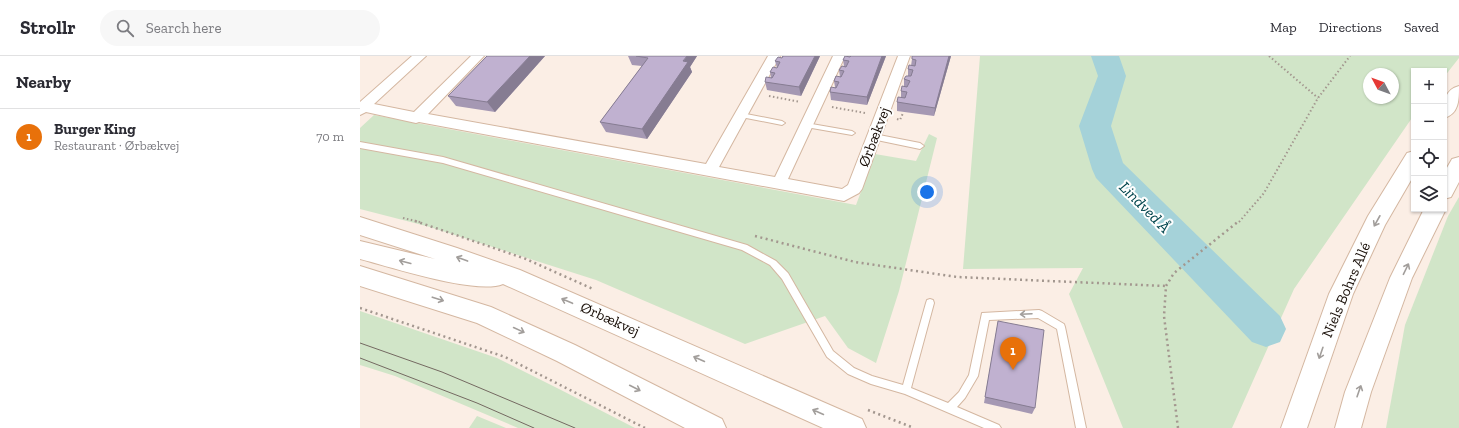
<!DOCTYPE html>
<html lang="en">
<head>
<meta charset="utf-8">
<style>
  :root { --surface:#fff; --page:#f7f7f7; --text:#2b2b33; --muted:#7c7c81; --line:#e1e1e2; --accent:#6d4fc9 }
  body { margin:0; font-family:"Zilla Slab",serif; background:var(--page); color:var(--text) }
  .controls { position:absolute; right:12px; top:12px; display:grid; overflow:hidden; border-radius:0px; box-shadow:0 1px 3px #0004 }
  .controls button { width:36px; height:36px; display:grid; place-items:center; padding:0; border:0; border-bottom:1px solid var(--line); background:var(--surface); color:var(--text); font:20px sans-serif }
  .compass { position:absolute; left:1003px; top:12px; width:36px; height:36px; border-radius:50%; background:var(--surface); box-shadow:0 1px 3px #0004; rotate:311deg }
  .you { position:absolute; left:567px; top:136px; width:14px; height:14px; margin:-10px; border:3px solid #fff; border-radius:50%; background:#1a73e8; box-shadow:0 0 0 6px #1a73e833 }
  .badge { display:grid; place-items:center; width:26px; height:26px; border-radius:50%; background:var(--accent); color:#fff; font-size:13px; font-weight:700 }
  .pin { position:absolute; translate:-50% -33px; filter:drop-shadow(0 1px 2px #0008) }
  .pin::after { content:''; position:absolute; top:21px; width:14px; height:12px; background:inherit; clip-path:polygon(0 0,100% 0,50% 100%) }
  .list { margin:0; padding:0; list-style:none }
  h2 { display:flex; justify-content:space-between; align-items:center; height:52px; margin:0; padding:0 16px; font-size:17px }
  h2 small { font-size:13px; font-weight:400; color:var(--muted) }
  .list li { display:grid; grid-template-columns:26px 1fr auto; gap:12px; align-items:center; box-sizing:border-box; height:56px; padding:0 16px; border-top:1px solid var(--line) }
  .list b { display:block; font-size:15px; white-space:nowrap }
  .list p { margin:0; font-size:13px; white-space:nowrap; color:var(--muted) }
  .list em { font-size:13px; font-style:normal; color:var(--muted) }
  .icon { flex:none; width:22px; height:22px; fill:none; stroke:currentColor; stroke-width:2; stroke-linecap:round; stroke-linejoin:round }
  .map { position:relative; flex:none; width:1099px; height:372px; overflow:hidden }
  header { display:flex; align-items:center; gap:24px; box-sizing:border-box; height:56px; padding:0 20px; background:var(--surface); border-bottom:1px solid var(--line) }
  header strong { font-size:19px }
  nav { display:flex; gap:22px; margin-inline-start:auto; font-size:14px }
  .search { width:280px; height:36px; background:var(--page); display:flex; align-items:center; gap:10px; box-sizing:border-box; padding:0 14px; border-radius:22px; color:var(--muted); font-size:15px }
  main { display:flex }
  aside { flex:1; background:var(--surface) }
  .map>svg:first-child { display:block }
  .green { fill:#d1e5c8; fill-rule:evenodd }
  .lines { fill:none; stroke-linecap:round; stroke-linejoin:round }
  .river { fill:#a5d2d9; fill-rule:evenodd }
  .lane-casing { stroke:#d4b7a1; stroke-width:2 }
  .street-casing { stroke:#d4b7a1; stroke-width:2 }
  .secondary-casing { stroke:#d4b7a1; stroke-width:2 }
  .path-far1 { stroke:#a3978f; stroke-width:2; stroke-dasharray:1.5 2.5; stroke-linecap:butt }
  .path { stroke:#a3978f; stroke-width:2.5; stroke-dasharray:2 3.5; stroke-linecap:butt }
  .lane { fill:#fff; fill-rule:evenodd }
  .street { fill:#fff; fill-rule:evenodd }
  .secondary { fill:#fff; fill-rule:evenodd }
  .tram { stroke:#746961; stroke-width:1 }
  .wall { fill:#a598b3 }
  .shaded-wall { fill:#867c92 }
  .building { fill:#c0b1d0; stroke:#867c92 }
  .oneway { stroke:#a29e9b }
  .labels { text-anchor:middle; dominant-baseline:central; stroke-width:4; stroke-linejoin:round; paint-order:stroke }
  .street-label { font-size:15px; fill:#170d06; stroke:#fefefe }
  .water-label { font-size:16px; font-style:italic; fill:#00454d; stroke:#fefefe }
</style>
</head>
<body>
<header>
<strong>Strollr</strong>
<div class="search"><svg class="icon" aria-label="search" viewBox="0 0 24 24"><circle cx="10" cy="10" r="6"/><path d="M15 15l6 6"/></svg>Search here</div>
<nav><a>Map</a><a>Directions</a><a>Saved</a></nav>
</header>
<main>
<aside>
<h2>Nearby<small></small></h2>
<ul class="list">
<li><span class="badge" style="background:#e8710a">1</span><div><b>Burger King</b><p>Restaurant · Ørbækvej</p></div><em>70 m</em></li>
</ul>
</aside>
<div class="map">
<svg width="1099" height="372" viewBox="0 0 1099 372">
  <rect width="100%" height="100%" fill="#fbeee5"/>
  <g class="green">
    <path d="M 620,0 L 1099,0 L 1099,2 L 1084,21 L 1084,15 L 1054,15 L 1054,59 L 934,233 L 872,372 L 763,372 L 709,238 L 723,212 L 603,213 ZM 1009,18 L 1033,18 L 1033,42 L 1009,42 Z"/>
    <polygon points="14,59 496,149 515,98 556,105 569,78 577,82 539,235 516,307 488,292 465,260 385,288 236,224 70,171 0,153 0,72"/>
    <polygon points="1099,141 1099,372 1026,372 1045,269 1088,160"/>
    <polygon points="0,255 137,302 199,333 275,372 158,372 35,320 0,309"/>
    <polygon points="117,360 146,372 109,372"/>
  </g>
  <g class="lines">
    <polygon class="river" points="731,0 759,0 766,20 751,70 763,107 920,260 926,273 920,286 906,291 892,286 736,122 732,113 719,70 738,20"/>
    <defs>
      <g id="lane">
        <polygon points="379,57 381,57 422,65 425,67 422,69 381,61 378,59"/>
        <polygon points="444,67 446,67 492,75 495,77 492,79 446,71 444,71 443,69"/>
        <polygon points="514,78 560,87 564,90 560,93 512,83 510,81"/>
        <polygon points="0,86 83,101 387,189 416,205 428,217 473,295 494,312 512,320 543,329 566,247 567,244 570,243 573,244 574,247 551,332 588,347 599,336 609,319 622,257 679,254 682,255 704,268 705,271 726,372 716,372 697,273 678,262 629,264 618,320 605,342 597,351 639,369 641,372 624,372 545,338 511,328 488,318 467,301 422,223 410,209 382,194 83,107 0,92"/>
      </g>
      <polygon id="street" points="52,0 66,0 14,48 54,56 111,0 124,0 68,58 346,108 408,0 420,0 359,111 415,121 473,0 485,0 428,123 482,133 488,129 538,0 550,0 502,133 499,137 484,145 59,66 56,67 6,56 0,59 0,46"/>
      <g id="secondary">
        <path d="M 1099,30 C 1099,44 1099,58 1084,62 C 1084,49 1083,34 1099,30 Z"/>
        <polygon points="1054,95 1054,119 1025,169 993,238 947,372 921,372 969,238 1008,160 1047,97"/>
        <polygon points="1099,101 1099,126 1091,141 1084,143 1084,117 1092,103"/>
        <polygon points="1084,150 1086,153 1052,222 1011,336 1001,372 975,372 985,336 1030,222 1064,153 1084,153"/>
        <path d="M 0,161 L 97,192 L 160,214 L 502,363 L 506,372 L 463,372 L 143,228 C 116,239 31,211 0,203 L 0,185 L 75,203 L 0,179 Z"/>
        <polygon points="0,210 131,251 215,289 362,363 366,372 325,372 197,305 117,267 0,230"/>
      </g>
    </defs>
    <use href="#lane" class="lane-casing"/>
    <use href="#street" class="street-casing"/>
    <use href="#secondary" class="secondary-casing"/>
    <g class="path-far1">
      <polyline points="909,0 958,42"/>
      <polyline points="409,40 440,46"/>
      <polyline points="472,51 505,57"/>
      <polyline points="537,63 540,64 543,57"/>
      <polyline points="43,162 60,166"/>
      <polyline points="879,166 904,137 958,42 990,0"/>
    </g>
    <g class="path">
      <polyline points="55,165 166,203 233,233"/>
      <polyline points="395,180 495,206 597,221 806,230"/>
      <polyline points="0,252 145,301 285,372"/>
      <polyline points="508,354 554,372"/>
      <polyline points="818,372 804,260 806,230 814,217 879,165"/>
    </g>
    <use href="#lane" class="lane"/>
    <use href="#street" class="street"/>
    <use href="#secondary" class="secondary"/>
    <g class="tram">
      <polyline points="0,287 82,316 215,372"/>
      <polyline points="0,302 117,347 174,372"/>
    </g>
  </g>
  <g class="wall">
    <polygon points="127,0 185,0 135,56 96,50 88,40"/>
    <polygon points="268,0 337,0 330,11 332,16 287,83 246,76 240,66 282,10 272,9"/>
    <polygon points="422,0 460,0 441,40 407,34 405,26 411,22 410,16 417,12 415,5 422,2"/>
    <polygon points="485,0 526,0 507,49 471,44 470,36 475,31 474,25 480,21 479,14 484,10 483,4"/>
    <polygon points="552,0 591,0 574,60 537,55 537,46 541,42 541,35 544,30 544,23 548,20 548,13 551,10 552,3"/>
    <polygon points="638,265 675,352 672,358 624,347 637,271"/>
  </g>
  <g class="shaded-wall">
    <polygon points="170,0 185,0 135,56 127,46"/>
    <polygon points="327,0 337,0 330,11 332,16 287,83 282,73"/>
    <polygon points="455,0 460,0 441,40 439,31"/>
    <polygon points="522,0 526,0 507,49 507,41"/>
    <polygon points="589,0 591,0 574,60 575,52"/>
  </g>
  <g class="building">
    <polygon points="127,0 170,0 127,46 88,40"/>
    <polygon points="276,0 327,0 323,5 328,6 282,73 240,66 288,2"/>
    <polygon points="423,0 455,0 439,31 405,26 406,21 412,22 415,17 410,16 413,11 417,12 420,6 415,5 418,1 422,2"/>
    <polygon points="485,0 490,1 491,0 522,0 507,41 470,36 471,31 476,32 479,26 474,25 476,20 481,21 484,15 479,14 482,10 486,11 489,5 483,4"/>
    <polygon points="552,0 589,0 575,52 537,46 538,41 545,42 547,36 541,35 542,30 547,31 550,25 544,23 546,20 551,20 553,14 548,13 549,9 555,10 556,4 552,3"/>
    <polygon points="638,265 684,274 675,352 625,341"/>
  </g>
  <defs><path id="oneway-shaft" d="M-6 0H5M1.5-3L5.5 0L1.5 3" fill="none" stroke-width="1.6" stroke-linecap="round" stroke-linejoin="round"/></defs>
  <g class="oneway">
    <use href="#oneway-shaft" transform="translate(1017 165) rotate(119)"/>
    <use href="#oneway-shaft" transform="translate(102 203) rotate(-160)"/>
    <use href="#oneway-shaft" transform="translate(45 206) rotate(-165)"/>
    <use href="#oneway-shaft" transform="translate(1046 213) rotate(-64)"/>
    <use href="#oneway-shaft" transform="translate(78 243) rotate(18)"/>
    <use href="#oneway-shaft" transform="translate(207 245) rotate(-157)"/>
    <use href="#oneway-shaft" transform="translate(666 258) rotate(177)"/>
    <use href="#oneway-shaft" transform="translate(159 274) rotate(25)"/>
    <use href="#oneway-shaft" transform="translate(961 297) rotate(109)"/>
    <use href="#oneway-shaft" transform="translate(339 303) rotate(-156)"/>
    <use href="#oneway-shaft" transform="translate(275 332) rotate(27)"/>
    <use href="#oneway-shaft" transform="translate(999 335) rotate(-71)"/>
    <use href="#oneway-shaft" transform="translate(458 356) rotate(-156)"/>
  </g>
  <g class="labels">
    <g class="street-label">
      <text transform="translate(514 81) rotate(-69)">Ørbækvej</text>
      <text transform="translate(986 234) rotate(-67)">Niels Bohrs Allé</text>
      <text transform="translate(250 263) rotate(24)">Ørbækvej</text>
    </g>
    <g class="water-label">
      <text transform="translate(785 151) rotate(45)">Lindved Å</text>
    </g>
  </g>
</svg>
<div class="controls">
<button>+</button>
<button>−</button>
<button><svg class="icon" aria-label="locate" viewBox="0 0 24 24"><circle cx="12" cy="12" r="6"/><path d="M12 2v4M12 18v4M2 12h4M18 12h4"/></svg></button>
<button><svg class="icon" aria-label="layers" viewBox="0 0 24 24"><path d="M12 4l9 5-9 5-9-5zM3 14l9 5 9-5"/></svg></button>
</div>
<svg class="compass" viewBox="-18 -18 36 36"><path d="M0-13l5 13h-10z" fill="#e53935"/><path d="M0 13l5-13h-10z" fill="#7c7c81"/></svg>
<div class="you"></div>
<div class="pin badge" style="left:653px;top:314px;background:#e8710a">1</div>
</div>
</main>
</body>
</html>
